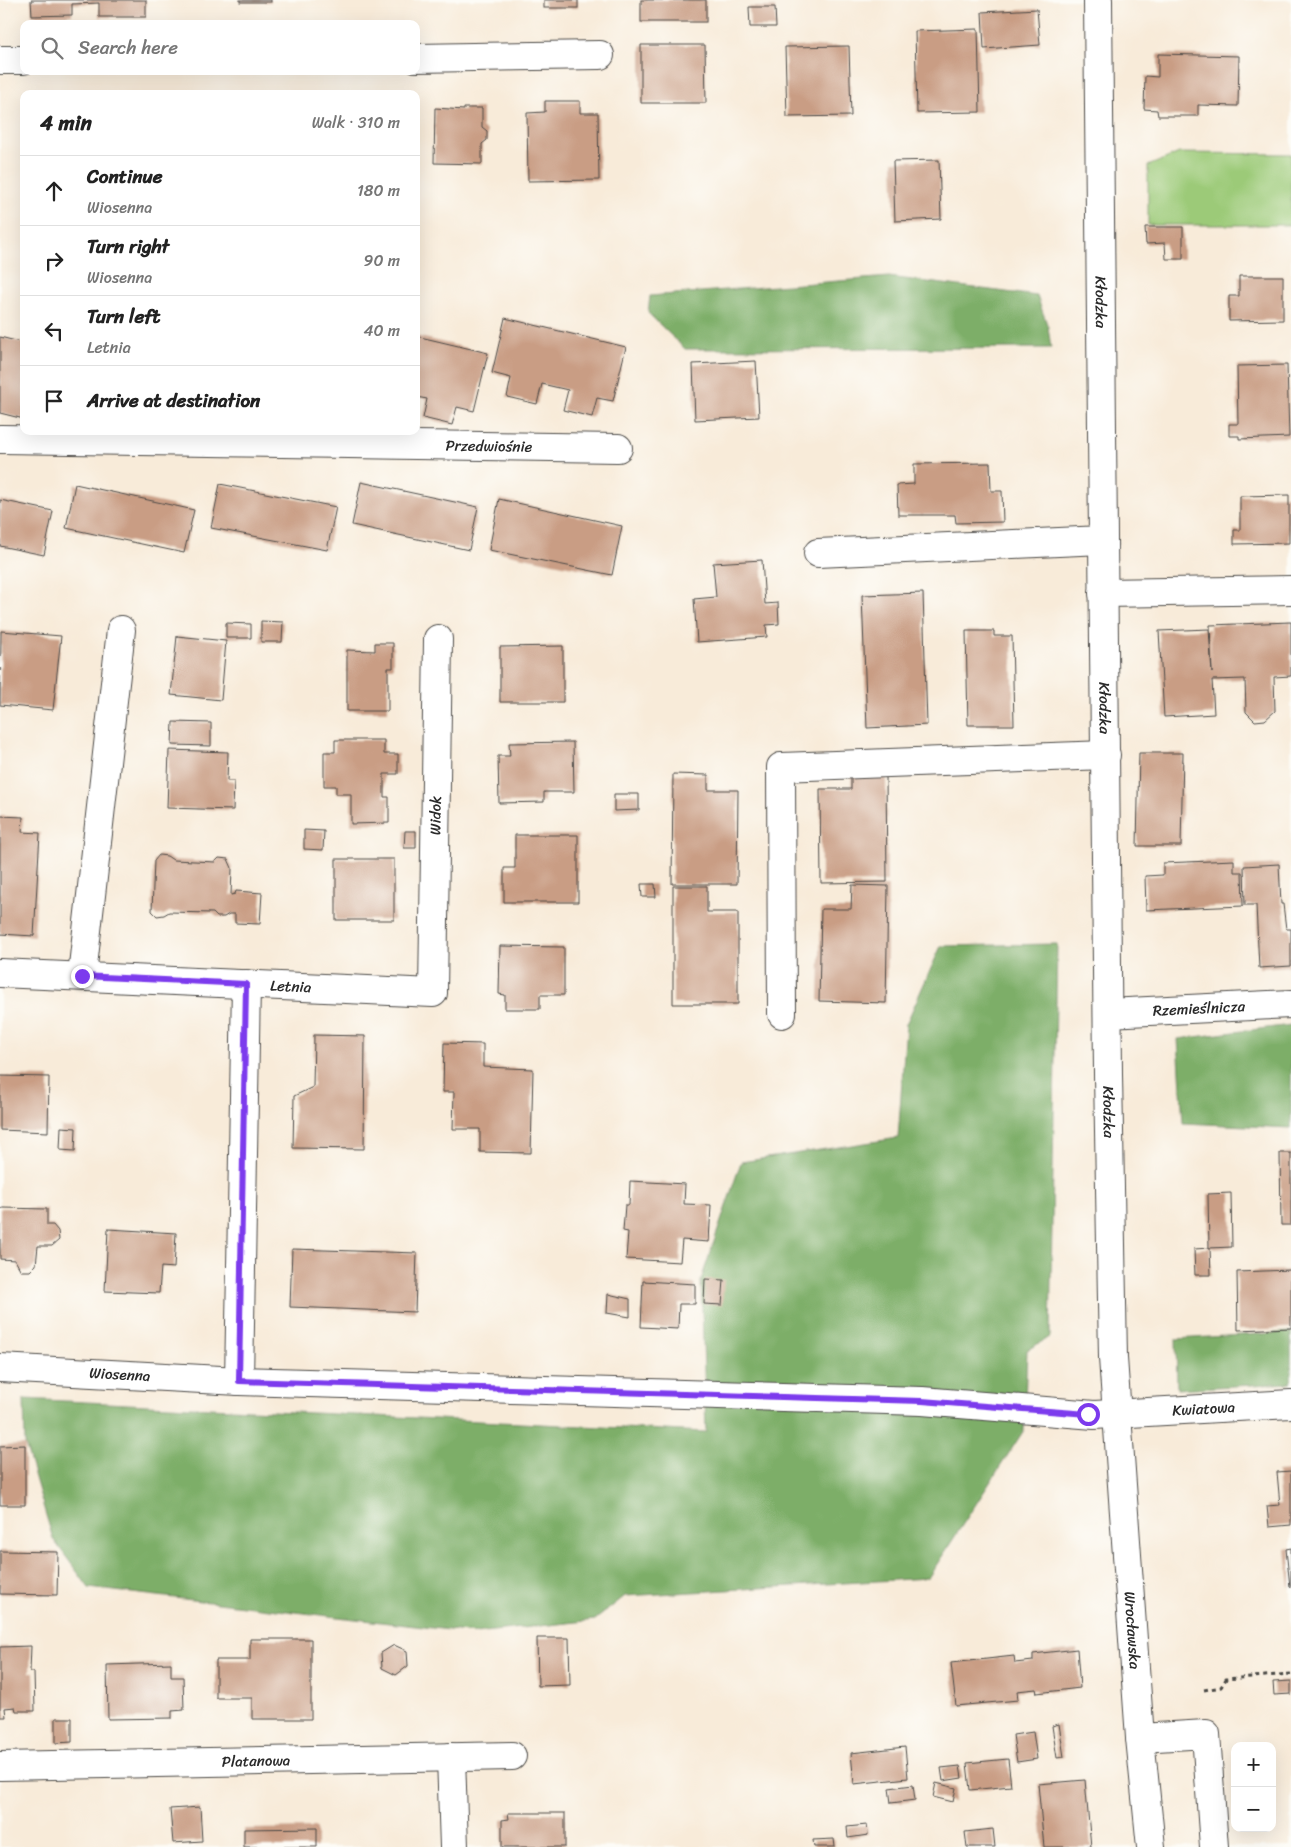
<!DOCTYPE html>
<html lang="en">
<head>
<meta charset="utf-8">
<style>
  :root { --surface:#fff; --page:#f6f6f6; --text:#222; --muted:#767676; --line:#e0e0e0 }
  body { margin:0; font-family:Sriracha,sans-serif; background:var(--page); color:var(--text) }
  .controls { position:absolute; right:15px; bottom:15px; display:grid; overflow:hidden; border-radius:10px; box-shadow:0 5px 20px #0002 }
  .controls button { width:45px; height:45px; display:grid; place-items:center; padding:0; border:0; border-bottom:1px solid var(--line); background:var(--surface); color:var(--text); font:25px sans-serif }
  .stop { position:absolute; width:15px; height:15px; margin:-11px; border:4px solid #7c3aed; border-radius:50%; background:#fff }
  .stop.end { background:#7c3aed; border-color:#fff; box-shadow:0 1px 5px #0008 }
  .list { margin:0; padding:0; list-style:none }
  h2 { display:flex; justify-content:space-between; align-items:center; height:65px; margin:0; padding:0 20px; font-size:21px }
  h2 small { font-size:16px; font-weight:400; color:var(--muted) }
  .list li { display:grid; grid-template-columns:32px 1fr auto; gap:15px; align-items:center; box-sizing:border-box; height:70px; padding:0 20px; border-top:1px solid var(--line) }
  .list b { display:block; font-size:19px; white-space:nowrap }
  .list p { margin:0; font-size:16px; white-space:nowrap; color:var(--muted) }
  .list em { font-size:16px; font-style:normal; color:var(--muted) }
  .icon { flex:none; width:28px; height:28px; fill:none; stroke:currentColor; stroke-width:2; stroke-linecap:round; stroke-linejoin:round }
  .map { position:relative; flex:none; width:1291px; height:1847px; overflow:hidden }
  .search { position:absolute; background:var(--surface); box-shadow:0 5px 20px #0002; left:20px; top:20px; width:400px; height:55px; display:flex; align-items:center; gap:12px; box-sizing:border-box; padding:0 18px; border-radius:10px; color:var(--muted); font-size:19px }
  .panel { position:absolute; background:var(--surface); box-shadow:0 5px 20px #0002; left:20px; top:90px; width:400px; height:345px; border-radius:10px }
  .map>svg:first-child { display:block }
  .green { fill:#9cca78; stroke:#647a52 }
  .forest { fill:#7dae68; stroke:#546c4a }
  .building { fill:#c99d84 }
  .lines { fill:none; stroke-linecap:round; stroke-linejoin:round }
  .minor-casing { stroke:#4a4845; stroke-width:30 }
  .major-casing { stroke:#4a4845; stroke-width:30 }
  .path { stroke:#4a4845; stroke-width:3; stroke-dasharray:4 4; stroke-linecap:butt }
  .minor { stroke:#fff; stroke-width:28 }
  .major { stroke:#fff; stroke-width:28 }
  .route { stroke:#7c3aed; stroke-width:6 }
  .labels { text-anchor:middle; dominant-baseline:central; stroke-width:4; stroke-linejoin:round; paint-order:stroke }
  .street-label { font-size:15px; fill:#2b2b2b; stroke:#fdfcf7 }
</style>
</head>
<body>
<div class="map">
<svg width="1291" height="1847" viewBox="0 0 1291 1847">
  <rect width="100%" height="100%" fill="#fdfcf7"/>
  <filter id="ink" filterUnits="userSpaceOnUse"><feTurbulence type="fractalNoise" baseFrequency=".02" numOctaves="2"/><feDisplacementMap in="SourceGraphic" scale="10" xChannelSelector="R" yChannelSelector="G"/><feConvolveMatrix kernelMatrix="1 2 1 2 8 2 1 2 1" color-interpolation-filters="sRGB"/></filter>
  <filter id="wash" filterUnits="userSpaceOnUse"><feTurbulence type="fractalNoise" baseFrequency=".0096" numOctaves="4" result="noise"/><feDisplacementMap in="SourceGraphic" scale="20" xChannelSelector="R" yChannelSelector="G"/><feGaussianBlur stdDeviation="1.12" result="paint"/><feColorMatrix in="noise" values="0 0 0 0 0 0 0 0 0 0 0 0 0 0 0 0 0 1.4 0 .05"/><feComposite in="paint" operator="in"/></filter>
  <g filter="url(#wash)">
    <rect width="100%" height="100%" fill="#f8ebd9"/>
    <polygon class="green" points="1179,153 1291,154 1291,225 1148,225 1148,166"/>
    <g class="forest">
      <polygon points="889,277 1037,296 1048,327 1051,348 685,349 648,313 650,296"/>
      <polygon points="1057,944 1050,1337 1027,1350 1024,1430 928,1578 625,1596 595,1620 475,1633 89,1588 53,1539 25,1444 24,1399 706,1432 701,1280 741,1162 898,1138 906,1024 941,946"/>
      <polygon points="1291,1025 1291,1128 1183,1123 1178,1039"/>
      <polygon points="1291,1332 1291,1383 1177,1389 1176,1339"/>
    </g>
    <g id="blocks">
      <g class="building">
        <polygon points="31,0 146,0 146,17 99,17 99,3 72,4 72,15 32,16"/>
        <rect x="240" y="0" width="31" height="2"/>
        <rect x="544" y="0" width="34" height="8"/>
        <rect x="641" y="0" width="65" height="22"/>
        <polygon points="749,7 775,7 776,27 750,27"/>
        <polygon points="1037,9 1040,45 984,49 982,12"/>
        <polygon points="978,29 980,112 917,113 915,31"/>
        <polygon points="641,45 705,45 706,103 641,103"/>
        <polygon points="849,46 851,116 787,117 785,47"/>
        <polygon points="1158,54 1239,56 1238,106 1198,105 1198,116 1158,116 1157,110 1144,109 1145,76 1158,77"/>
        <polygon points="545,101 580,101 580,113 598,113 599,180 528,181 527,113 545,112"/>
        <polygon points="435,108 464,110 464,108 482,108 482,127 487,131 487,140 482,144 482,164 434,163"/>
        <polygon points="939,160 941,219 895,221 893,161"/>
        <polygon points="1145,227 1183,227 1183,259 1166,259 1165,243 1146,244"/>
        <polygon points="1239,276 1283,276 1283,320 1229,321 1229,296 1239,296"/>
        <polygon points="505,318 626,347 613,401 597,398 592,417 563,410 568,390 542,384 537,404 507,397 511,378 492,373"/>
        <polygon points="416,336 488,353 474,411 457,407 452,425 423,418 427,399 416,397"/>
        <polygon points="0,337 24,343 24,419 0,413"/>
        <polygon points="756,361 759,417 695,420 693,364"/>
        <polygon points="1287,365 1289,437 1239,439 1239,436 1229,436 1229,424 1238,424 1237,366"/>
        <polygon points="990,463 991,491 1002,491 1003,522 956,523 955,515 898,515 897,485 914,484 914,464"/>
        <polygon points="361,482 478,507 469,550 352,525"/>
        <polygon points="75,484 194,510 184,553 66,528"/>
        <polygon points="220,484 336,507 327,550 211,528"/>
        <polygon points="1289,495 1289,543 1234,544 1234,530 1240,530 1240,496"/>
        <polygon points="499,499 622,526 612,575 489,550"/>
        <polygon points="0,500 53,511 44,555 0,546"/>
        <polygon points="762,560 765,604 778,603 779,624 766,625 767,637 697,642 694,599 716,597 713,563"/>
        <polygon points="923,593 927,725 867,728 862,595"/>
        <polygon points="261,621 283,622 282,642 261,642"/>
        <polygon points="1291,622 1291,676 1274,677 1275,711 1265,720 1255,721 1246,712 1245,679 1212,680 1214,714 1164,717 1159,631 1209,629 1212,673 1210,625"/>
        <polygon points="226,623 251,624 251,638 226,638"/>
        <polygon points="1,631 61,636 53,710 0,705"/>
        <polygon points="966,631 994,631 994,636 1012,636 1014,725 968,725"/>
        <polygon points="177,636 226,641 221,700 171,695"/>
        <polygon points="375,643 393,643 393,668 388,668 388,711 347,711 347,650 375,651"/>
        <polygon points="563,646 563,702 500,702 500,647"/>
        <polygon points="173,722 211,723 211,746 172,745"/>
        <polygon points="335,740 384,740 384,754 398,754 398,774 384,774 384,797 389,797 389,823 351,824 351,794 336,794 336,786 324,786 324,752 335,752"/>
        <polygon points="573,742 574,792 544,792 544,802 499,803 498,756 510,756 509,743"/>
        <polygon points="169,750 228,752 227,781 234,781 233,810 167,808"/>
        <polygon points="1139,753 1183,753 1181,846 1137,846"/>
        <polygon points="673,774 708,775 708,790 738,790 737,884 672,884"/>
        <polygon points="886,774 887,882 821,883 820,789 851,789 851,775"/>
        <polygon points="614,794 639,794 639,810 614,811"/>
        <polygon points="0,816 23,817 22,832 40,833 34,936 0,934"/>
        <polygon points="304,830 324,831 323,850 304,849"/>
        <polygon points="405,831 416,831 416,848 404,848"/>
        <polygon points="515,835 578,835 578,902 504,902 504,868 515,868"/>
        <polygon points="159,855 167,856 173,860 215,862 219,858 228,859 232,868 231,895 235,894 236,891 262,893 260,924 235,923 235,914 229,914 224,917 217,917 213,913 169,912 164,915 157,916 152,911 154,861"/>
        <rect x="336" y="859" width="58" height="61"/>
        <polygon points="1234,860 1234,872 1242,872 1243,906 1146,910 1145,876 1163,875 1163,863"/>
        <polygon points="1279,864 1281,904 1283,904 1286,929 1291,929 1291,966 1259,968 1256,905 1245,905 1244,866"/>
        <polygon points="641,884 655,884 656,897 642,897"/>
        <polygon points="852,885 888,886 886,1003 819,1001 821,909 851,909"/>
        <polygon points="673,886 707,886 707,912 738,912 738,1004 673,1004"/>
        <polygon points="500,946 564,947 564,995 540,995 540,1009 505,1009 505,995 499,994"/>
        <polygon points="314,1035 365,1036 364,1149 293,1148 294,1096 313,1087"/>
        <polygon points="444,1043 483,1044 483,1067 533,1069 531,1153 480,1152 480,1129 453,1129 454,1092 443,1092"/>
        <polygon points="0,1076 49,1077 48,1132 0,1130"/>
        <polygon points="61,1127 76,1128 75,1151 60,1150"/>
        <polygon points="1280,1153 1291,1153 1291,1225 1281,1225"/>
        <polygon points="630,1181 685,1184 684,1204 711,1205 709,1242 682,1240 680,1262 626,1259 628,1232 623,1231 625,1205 629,1205"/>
        <polygon points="1231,1193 1232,1247 1209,1248 1208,1194"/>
        <polygon points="3,1208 47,1209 47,1225 53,1225 58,1231 59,1240 52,1246 38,1246 36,1265 30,1271 21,1271 15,1260 0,1259 0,1209"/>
        <polygon points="108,1229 176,1233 174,1268 161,1267 159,1293 105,1291"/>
        <polygon points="1210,1248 1211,1275 1195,1275 1194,1249"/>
        <polygon points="292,1249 417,1253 415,1312 290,1307"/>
        <polygon points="1291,1270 1291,1328 1238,1330 1237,1272"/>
        <polygon points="705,1279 724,1280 722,1305 704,1304"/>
        <polygon points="643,1281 695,1284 695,1304 679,1304 678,1329 641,1327"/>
        <polygon points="608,1294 630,1299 630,1317 607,1313"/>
        <polygon points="25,1445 25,1505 0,1505 0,1446"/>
        <polygon points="1291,1471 1291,1525 1269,1527 1267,1506 1280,1505 1277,1472"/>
        <polygon points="1291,1548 1291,1587 1290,1587 1286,1549"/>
        <polygon points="0,1551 58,1552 57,1595 0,1594"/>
        <polygon points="537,1638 569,1638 570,1685 538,1686"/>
        <polygon points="250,1639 311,1639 311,1719 252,1719 252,1698 216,1698 216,1660 250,1660"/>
        <polygon points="394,1645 407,1651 408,1666 396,1675 382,1668 381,1653"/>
        <polygon points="31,1646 30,1672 34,1672 35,1711 16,1711 15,1707 5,1708 6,1717 0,1717 0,1647"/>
        <polygon points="1077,1649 1080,1688 1037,1693 1036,1689 1017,1691 1018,1700 956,1706 951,1663 1014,1656 1015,1663 1033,1661 1033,1654"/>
        <polygon points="171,1663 171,1677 183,1677 184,1710 172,1711 172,1718 108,1719 107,1665"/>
        <polygon points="1291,1681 1291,1694 1274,1695 1273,1682"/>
        <polygon points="56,1718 72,1718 72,1742 56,1743"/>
        <polygon points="1059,1724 1064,1757 1057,1758 1052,1726"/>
        <polygon points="1033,1732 1037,1759 1017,1762 1013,1735"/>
        <polygon points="905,1747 908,1778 854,1784 851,1753"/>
        <polygon points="1008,1759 1011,1786 970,1790 967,1763"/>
        <polygon points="960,1766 962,1778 943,1781 941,1768"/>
        <polygon points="1085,1780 1091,1847 1044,1847 1038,1784"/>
        <polygon points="936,1783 956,1788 953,1802 933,1797"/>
        <polygon points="913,1785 915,1800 891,1803 889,1788"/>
        <polygon points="200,1807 202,1841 173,1843 170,1809"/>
        <polygon points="508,1813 565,1813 565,1847 502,1847 502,1820 509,1819"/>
        <polygon points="867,1825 868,1835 848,1838 847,1827"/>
        <polygon points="317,1828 317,1847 244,1847 244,1829"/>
        <polygon points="993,1829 995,1847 967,1847 965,1832"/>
        <polygon points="834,1839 835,1847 814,1847 813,1840"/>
      </g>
    </g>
  </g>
  <g filter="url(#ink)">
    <use href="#blocks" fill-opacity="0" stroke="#4a4845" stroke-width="1"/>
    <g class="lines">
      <defs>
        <g id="minor">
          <polyline points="416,58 600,55"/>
          <polyline points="0,60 24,60"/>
          <path id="s1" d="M 0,439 L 618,448"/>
          <polyline points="818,553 1102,540"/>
          <polyline points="1103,593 1291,590"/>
          <path id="s2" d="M 0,973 L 433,993 L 438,639"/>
          <polyline points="82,975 121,630"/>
          <path id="s3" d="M 1108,1013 L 1291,1004"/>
          <polyline points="782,1014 781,767 1106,755"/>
          <path id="s4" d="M 0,1368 L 239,1381 L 922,1401 L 1094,1415 L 1291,1404"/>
          <polyline points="239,1381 246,984"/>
          <polyline points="1140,1738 1206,1734 1214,1847"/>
          <polyline points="451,1757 454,1847"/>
          <path id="s5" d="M 0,1766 L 512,1756"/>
        </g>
        <g id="major">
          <path id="s6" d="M 1098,0 L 1108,1074 L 1113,1358 L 1140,1738 L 1151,1847"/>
        </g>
      </defs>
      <use href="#minor" class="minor-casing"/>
      <use href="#major" class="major-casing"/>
      <polyline class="path" points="1204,1690 1221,1687 1226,1679 1291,1674"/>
      <use href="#minor" class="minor"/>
      <use href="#major" class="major"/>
    </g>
  </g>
  <g class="lines" filter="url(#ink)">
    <polyline class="route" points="82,976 246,984 239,1381 922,1401 1088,1414"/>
  </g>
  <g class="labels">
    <g class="street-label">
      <text stroke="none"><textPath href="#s6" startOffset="302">Kłodzka</textPath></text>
      <text stroke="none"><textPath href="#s1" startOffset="489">Przedwiośnie</textPath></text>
      <text stroke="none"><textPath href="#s6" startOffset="708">Kłodzka</textPath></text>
      <text stroke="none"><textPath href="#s2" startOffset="611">Widok</textPath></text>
      <text stroke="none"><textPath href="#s2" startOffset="291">Letnia</textPath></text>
      <text stroke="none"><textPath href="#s3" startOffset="91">Rzemieślnicza</textPath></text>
      <text stroke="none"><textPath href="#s6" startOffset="1112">Kłodzka</textPath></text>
      <text stroke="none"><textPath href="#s4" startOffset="120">Wiosenna</textPath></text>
      <text stroke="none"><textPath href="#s4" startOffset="1205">Kwiatowa</textPath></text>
      <text stroke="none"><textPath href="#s6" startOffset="1631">Wrocławska</textPath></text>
      <text stroke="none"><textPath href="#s5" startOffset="256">Platanowa</textPath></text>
    </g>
  </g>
</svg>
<div class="controls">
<button>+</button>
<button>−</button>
</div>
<div class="stop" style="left:1088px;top:1414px"></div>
<div class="stop end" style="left:82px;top:976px"></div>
<div class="search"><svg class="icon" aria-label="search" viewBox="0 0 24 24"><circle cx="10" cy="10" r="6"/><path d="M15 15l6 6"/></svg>Search here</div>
<section class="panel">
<h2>4 min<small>Walk · 310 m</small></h2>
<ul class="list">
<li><svg class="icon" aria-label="ahead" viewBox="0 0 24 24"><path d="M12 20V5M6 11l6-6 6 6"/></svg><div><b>Continue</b><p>Wiosenna</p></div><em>180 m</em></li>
<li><svg class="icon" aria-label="right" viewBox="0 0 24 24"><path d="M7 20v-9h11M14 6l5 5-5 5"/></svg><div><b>Turn right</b><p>Wiosenna</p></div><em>90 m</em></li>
<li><svg class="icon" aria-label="left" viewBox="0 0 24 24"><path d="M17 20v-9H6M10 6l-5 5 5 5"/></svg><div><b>Turn left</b><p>Letnia</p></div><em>40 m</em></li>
<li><svg class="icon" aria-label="arrive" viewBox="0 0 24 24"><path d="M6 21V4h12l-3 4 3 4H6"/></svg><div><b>Arrive at destination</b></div></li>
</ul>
</section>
</div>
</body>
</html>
